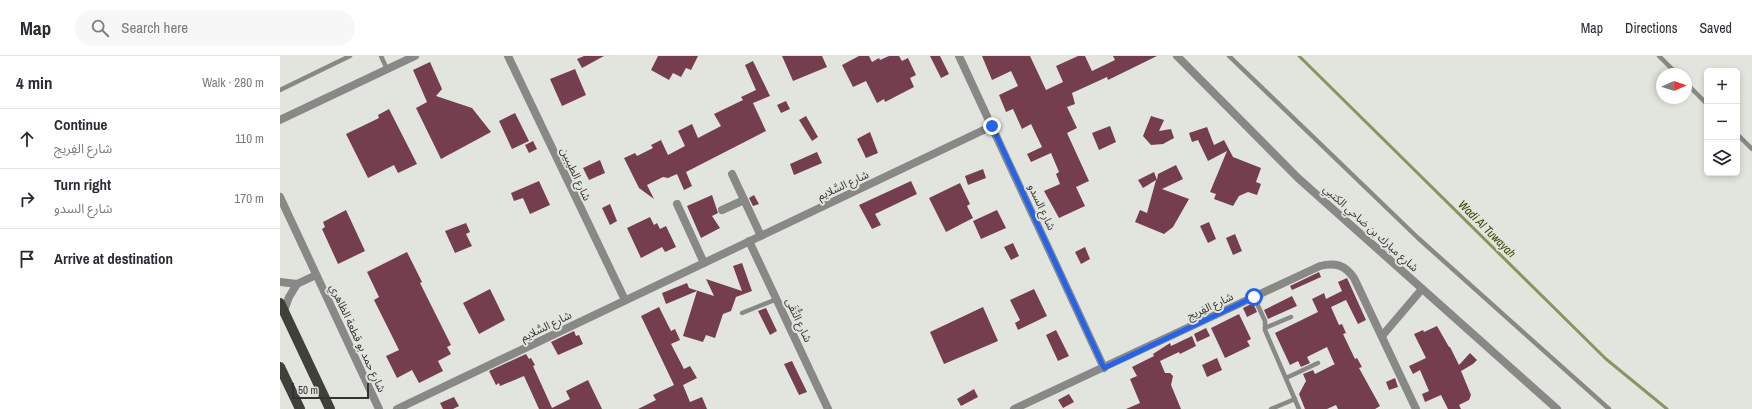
<!DOCTYPE html>
<html lang="en">
<head>
<meta charset="utf-8">
<style>
  :root { --surface:#fff; --page:#f7f7f7; --text:#2b2b33; --muted:#7c7c81; --line:#e1e1e2 }
  body { margin:0; font-family:"Archivo Narrow","Noto Sans Arabic",sans-serif; background:var(--page); color:var(--text) }
  .controls { position:absolute; right:12px; top:12px; display:grid; overflow:hidden; border-radius:6px; box-shadow:0 2px 6px #0003 }
  .controls button { width:36px; height:36px; display:grid; place-items:center; padding:0; border:0; border-bottom:1px solid var(--line); background:var(--surface); color:var(--text); font:20px sans-serif }
  .compass { position:absolute; left:1376px; top:12px; width:36px; height:36px; border-radius:50%; background:var(--surface); box-shadow:0 2px 6px #0003; rotate:87deg }
  .scale { position:absolute; left:12px; bottom:10px; width:77px; box-sizing:border-box; padding-left:4px; border:2px solid #323330; border-top:0; font-size:11px; line-height:14px; white-space:nowrap; color:#323330; -webkit-text-stroke:3px #e2e5dd; paint-order:stroke }
  .stop { position:absolute; width:12px; height:12px; margin:-9px; border:3px solid #2563eb; border-radius:50%; background:#fff }
  .stop.end { background:#2563eb; border-color:#fff; box-shadow:0 1px 4px #0008 }
  .list { margin:0; padding:0; list-style:none }
  h2 { display:flex; justify-content:space-between; align-items:center; height:52px; margin:0; padding:0 16px; font-size:17px }
  h2 small { font-size:13px; font-weight:400; color:var(--muted) }
  .list li { display:grid; grid-template-columns:26px 1fr auto; gap:12px; align-items:center; box-sizing:border-box; height:60px; padding:0 16px; border-top:1px solid var(--line) }
  .list b { display:block; font-size:15px; white-space:nowrap }
  .list p { margin:0; font-size:13px; white-space:nowrap; color:var(--muted) }
  .list em { font-size:13px; font-style:normal; color:var(--muted) }
  .icon { flex:none; width:22px; height:22px; fill:none; stroke:currentColor; stroke-width:2; stroke-linecap:round; stroke-linejoin:round }
  .map { position:relative; flex:none; width:1472px; height:353px; overflow:hidden }
  header { display:flex; align-items:center; gap:24px; box-sizing:border-box; height:56px; padding:0 20px; background:var(--surface); border-bottom:1px solid var(--line) }
  header strong { font-size:19px }
  nav { display:flex; gap:22px; margin-inline-start:auto; font-size:14px }
  .search { width:280px; height:36px; background:var(--page); display:flex; align-items:center; gap:10px; box-sizing:border-box; padding:0 14px; border-radius:22px; color:var(--muted); font-size:15px }
  main { display:flex }
  aside { flex:1; background:var(--surface) }
  .map>svg:first-child { display:block }
  .lines { fill:none; stroke-linecap:round; stroke-linejoin:round }
  .stream { stroke:#86965f; stroke-width:3 }
  .building { fill:#753e4f }
  .lane { stroke:#888986; stroke-width:4.5 }
  .street { stroke:#888986; stroke-width:8 }
  .primary { stroke:#3f403c; stroke-width:10 }
  .route { stroke:#2563eb; stroke-width:5 }
  .labels { text-anchor:middle; dominant-baseline:central; stroke-width:4; stroke-linejoin:round; paint-order:stroke }
  .street-label { font-size:11px; fill:#323330; stroke:#e2e5dd }
  .water-label { font-size:12px; font-style:italic; fill:#384603; stroke:#e2e5dd }
</style>
</head>
<body>
<header>
<strong>Map</strong>
<div class="search"><svg class="icon" aria-label="search" viewBox="0 0 24 24"><circle cx="10" cy="10" r="6"/><path d="M15 15l6 6"/></svg>Search here</div>
<nav><a>Map</a><a>Directions</a><a>Saved</a></nav>
</header>
<main>
<aside>
<h2>4 min<small>Walk · 280 m</small></h2>
<ul class="list">
<li><svg class="icon" aria-label="ahead" viewBox="0 0 24 24"><path d="M12 20V5M6 11l6-6 6 6"/></svg><div><b>Continue</b><p>شارع الفِريج</p></div><em>110 m</em></li>
<li><svg class="icon" aria-label="right" viewBox="0 0 24 24"><path d="M7 20v-9h11M14 6l5 5-5 5"/></svg><div><b>Turn right</b><p>شارع السدو</p></div><em>170 m</em></li>
<li><svg class="icon" aria-label="arrive" viewBox="0 0 24 24"><path d="M6 21V4h12l-3 4 3 4H6"/></svg><div><b>Arrive at destination</b></div></li>
</ul>
</aside>
<div class="map">
<svg width="1472" height="353" viewBox="0 0 1472 353">
  <rect width="100%" height="100%" fill="#e2e5dd"/>
  <g class="lines">
    <polyline class="stream" points="1019,0 1326,303 1387,353"/>
  </g>
  <g class="building">
    <polygon points="304,0 324,0 302,12 297,3"/>
    <polygon points="378,0 418,0 411,14 406,12 401,21 393,17 389,24 371,14"/>
    <polygon points="502,0 542,0 547,11 513,25"/>
    <polygon points="579,0 589,0 592,6 599,2 600,4 609,0 619,0 622,5 628,2 636,19 630,22 634,31 605,46 604,43 597,47 586,25 573,31 562,9"/>
    <polygon points="650,0 660,0 669,18 661,22"/>
    <polygon points="702,0 750,0 766,34 783,26 776,10 798,0 805,0 812,15 835,4 833,0 877,0 828,24 827,21 792,37 795,48 787,51 797,72 787,77 809,125 796,131 805,150 779,162 764,135 780,128 776,118 779,116 771,97 751,106 747,98 762,91 751,68 742,73 733,53 726,56 719,39 738,30 731,15 712,24"/>
    <polygon points="473,5 490,40 473,47 486,75 406,116 412,130 404,134 397,118 388,122 383,121 367,129 374,143 359,132 344,102 355,97 357,100 373,92 371,89 381,84 388,99 405,90 398,75 412,68 418,82 441,70 434,58 463,44 461,41 476,34 465,9"/>
    <polygon points="150,6 162,33 156,40 192,52 211,76 161,103 136,52 147,46 133,14"/>
    <polygon points="295,13 306,39 282,50 270,23"/>
    <polygon points="506,45 510,53 501,57 497,49"/>
    <polygon points="109,53 137,108 118,117 114,109 88,122 66,78 99,62 98,59"/>
    <polygon points="235,57 249,85 232,93 219,65"/>
    <polygon points="526,60 538,81 532,85 519,64"/>
    <polygon points="871,60 884,64 879,75 891,73 894,82 883,88 871,89 863,80"/>
    <polygon points="830,70 836,86 819,94 812,77"/>
    <polygon points="927,71 934,89 944,84 953,101 981,112 976,126 981,128 977,139 968,136 959,140 953,150 934,143 936,138 930,136 947,95 928,105 918,84 912,86 909,77"/>
    <polygon points="590,76 598,97 586,102 577,83"/>
    <polygon points="253,85 257,93 249,97 245,89"/>
    <polygon points="537,96 542,107 514,119 510,108"/>
    <polygon points="320,104 325,117 309,124 303,112"/>
    <polygon points="896,109 903,123 882,133 909,143 893,171 884,178 855,166 860,154 867,157 876,124 863,132 858,124 874,116 877,124 878,118"/>
    <polygon points="703,113 706,122 688,129 685,120"/>
    <polygon points="259,125 270,149 250,158 243,142 234,145 231,137"/>
    <polygon points="631,125 637,138 595,158 601,169 592,173 579,149"/>
    <polygon points="680,127 690,148 687,150 693,162 666,176 649,142"/>
    <polygon points="432,139 438,157 432,160 440,172 421,182 407,150"/>
    <polygon points="474,139 479,148 473,150 469,142"/>
    <polygon points="330,148 337,165 330,169 322,152"/>
    <polygon points="66,154 85,195 58,208 42,173 45,171 43,166"/>
    <polygon points="717,154 726,172 701,183 693,165"/>
    <polygon points="370,161 374,169 377,167 380,173 386,170 396,191 385,196 382,191 361,202 347,172"/>
    <polygon points="929,166 936,183 928,187 920,170"/>
    <polygon points="186,167 190,176 186,178 192,190 175,197 165,175"/>
    <polygon points="955,178 962,195 953,199 946,182"/>
    <polygon points="733,187 739,200 731,204 724,191"/>
    <polygon points="805,191 810,203 801,208 795,196"/>
    <polygon points="127,196 142,226 140,227 171,289 167,291 171,298 158,305 163,315 139,327 132,314 117,322 106,300 119,294 94,244 99,241 87,216"/>
    <polygon points="462,207 472,235 456,241 451,255 443,258 435,282 426,279 423,286 403,280 417,235 386,248 382,237 407,227 409,232 434,240 426,223 462,235 453,210"/>
    <polygon points="1039,216 1041,221 1012,234 1010,230"/>
    <polygon points="1067,222 1086,264 1078,268 1066,244 1051,251 1059,269 1062,268 1066,277 1063,278 1075,303 1077,302 1082,311 1079,312 1100,350 1095,353 1058,353 1056,349 1047,353 1025,353 1019,338 1026,325 1023,318 1033,314 1035,318 1055,308 1054,307 1047,291 1027,301 1030,307 1021,311 1018,305 1010,309 995,277 1038,256 1032,243 1044,237 1046,243 1062,235 1058,226"/>
    <polygon points="210,233 225,264 199,278 183,247"/>
    <polygon points="754,233 767,260 738,274 735,267 740,264 730,244"/>
    <polygon points="1012,240 1017,250 988,263 984,254"/>
    <polygon points="973,247 977,256 967,261 963,252"/>
    <polygon points="379,251 391,275 395,273 400,284 391,288 404,313 410,310 417,322 403,329 410,346 422,341 427,353 358,353 376,344 373,339 394,329 361,260"/>
    <polygon points="703,251 718,285 664,308 650,276"/>
    <polygon points="486,252 497,275 490,279 478,255"/>
    <polygon points="959,258 971,283 967,285 970,290 945,302 931,272"/>
    <polygon points="1157,270 1169,291 1170,291 1179,309 1190,297 1197,304 1193,308 1181,315 1191,339 1189,344 1179,349 1181,353 1168,353 1161,339 1145,346 1142,338 1149,335 1140,314 1133,318 1129,310 1146,302 1134,278 1143,274 1144,276"/>
    <polygon points="926,272 930,280 917,286 914,278"/>
    <polygon points="776,274 789,300 778,305 766,279"/>
    <polygon points="294,275 296,280 299,279 303,288 278,299 271,286"/>
    <polygon points="912,280 916,290 900,298 899,296 880,305 885,317 890,317 893,320 891,329 901,353 846,353 860,347 850,323 857,320 852,311 874,300 873,298 890,287 891,290"/>
    <polygon points="246,298 249,303 251,302 255,309 253,310 272,352 290,343 286,335 308,324 322,353 259,353 244,320 220,330 219,327 216,329 209,315"/>
    <polygon points="937,302 942,314 927,321 922,309"/>
    <polygon points="512,305 527,336 519,339 504,308"/>
    <polygon points="1115,322 1118,331 1109,334 1106,326"/>
    <polygon points="694,333 698,341 681,350 677,343"/>
    <polygon points="789,338 794,346 783,352 778,344"/>
    <polygon points="174,341 179,350 173,353 163,353 160,347"/>
  </g>
  <g class="lines">
    <g class="lane">
      <polyline points="101,0 107,13"/>
      <polyline points="949,0 1138,182 1329,353"/>
      <polyline points="1379,0 1397,18"/>
      <polyline points="1406,27 1427,48"/>
      <polyline points="0,34 70,0"/>
      <polyline points="1457,78 1472,93"/>
      <polyline points="974,241 985,265 985,274 1019,353"/>
      <polyline points="462,257 497,243"/>
      <polyline points="985,272 1011,261"/>
      <polyline points="1006,322 1038,307"/>
      <polyline points="991,353 1015,343"/>
    </g>
    <g class="street">
      <polyline points="228,0 345,244"/>
      <polyline points="679,0 824,312"/>
      <polyline points="897,0 1018,122 1277,353"/>
      <polyline points="0,64 135,0"/>
      <polyline points="452,118 481,180"/>
      <polyline points="0,141 99,353"/>
      <polyline points="397,148 424,207"/>
      <polyline points="442,154 464,144"/>
      <polyline points="469,185 548,353"/>
      <polyline points="0,226 17,228 36,219"/>
      <polyline points="4,255 9,241 17,228"/>
      <polyline points="1102,280 1142,233"/>
      <polyline points="117,353 712,70"/>
      <path d="M 734,353 L 1040,210 C 1055,206 1065,209 1074,222 L 1136,353"/>
    </g>
    <g class="primary">
      <polyline points="0,247 50,353"/>
      <polyline points="0,311 20,353"/>
    </g>
  </g>
  <g class="lines">
    <polyline class="route" points="712,70 824,312 974,241"/>
  </g>
  <g class="labels">
    <g class="street-label">
      <text transform="translate(296 118) rotate(65)">شارع الطيبين</text>
      <text transform="translate(563 129) rotate(-25)">شارع السَّلايم</text>
      <text transform="translate(762 151) rotate(65)">شارع السدو</text>
      <text transform="translate(1091 172) rotate(42)">شارع مبارك بن ضاحي الكتبي</text>
      <text transform="translate(930 250) rotate(-25)">شارع الفِريج</text>
      <text transform="translate(519 264) rotate(65)">شارع التُّقَى</text>
      <text transform="translate(266 270) rotate(-26)">شارع السَّلايم</text>
      <text transform="translate(78 282) rotate(65)">شارع حمد بو قطعة الظاهري</text>
    </g>
    <g class="water-label">
      <text transform="translate(1207 173) rotate(45)">Wadi Al Tuwayah</text>
    </g>
  </g>
</svg>
<div class="controls">
<button>+</button>
<button>−</button>
<button><svg class="icon" aria-label="layers" viewBox="0 0 24 24"><path d="M12 4l9 5-9 5-9-5zM3 14l9 5 9-5"/></svg></button>
</div>
<svg class="compass" viewBox="-18 -18 36 36"><path d="M0-13l5 13h-10z" fill="#e53935"/><path d="M0 13l5-13h-10z" fill="#7c7c81"/></svg>
<div class="scale">50 m</div>
<div class="stop" style="left:974px;top:241px"></div>
<div class="stop end" style="left:712px;top:70px"></div>
</div>
</main>
</body>
</html>
